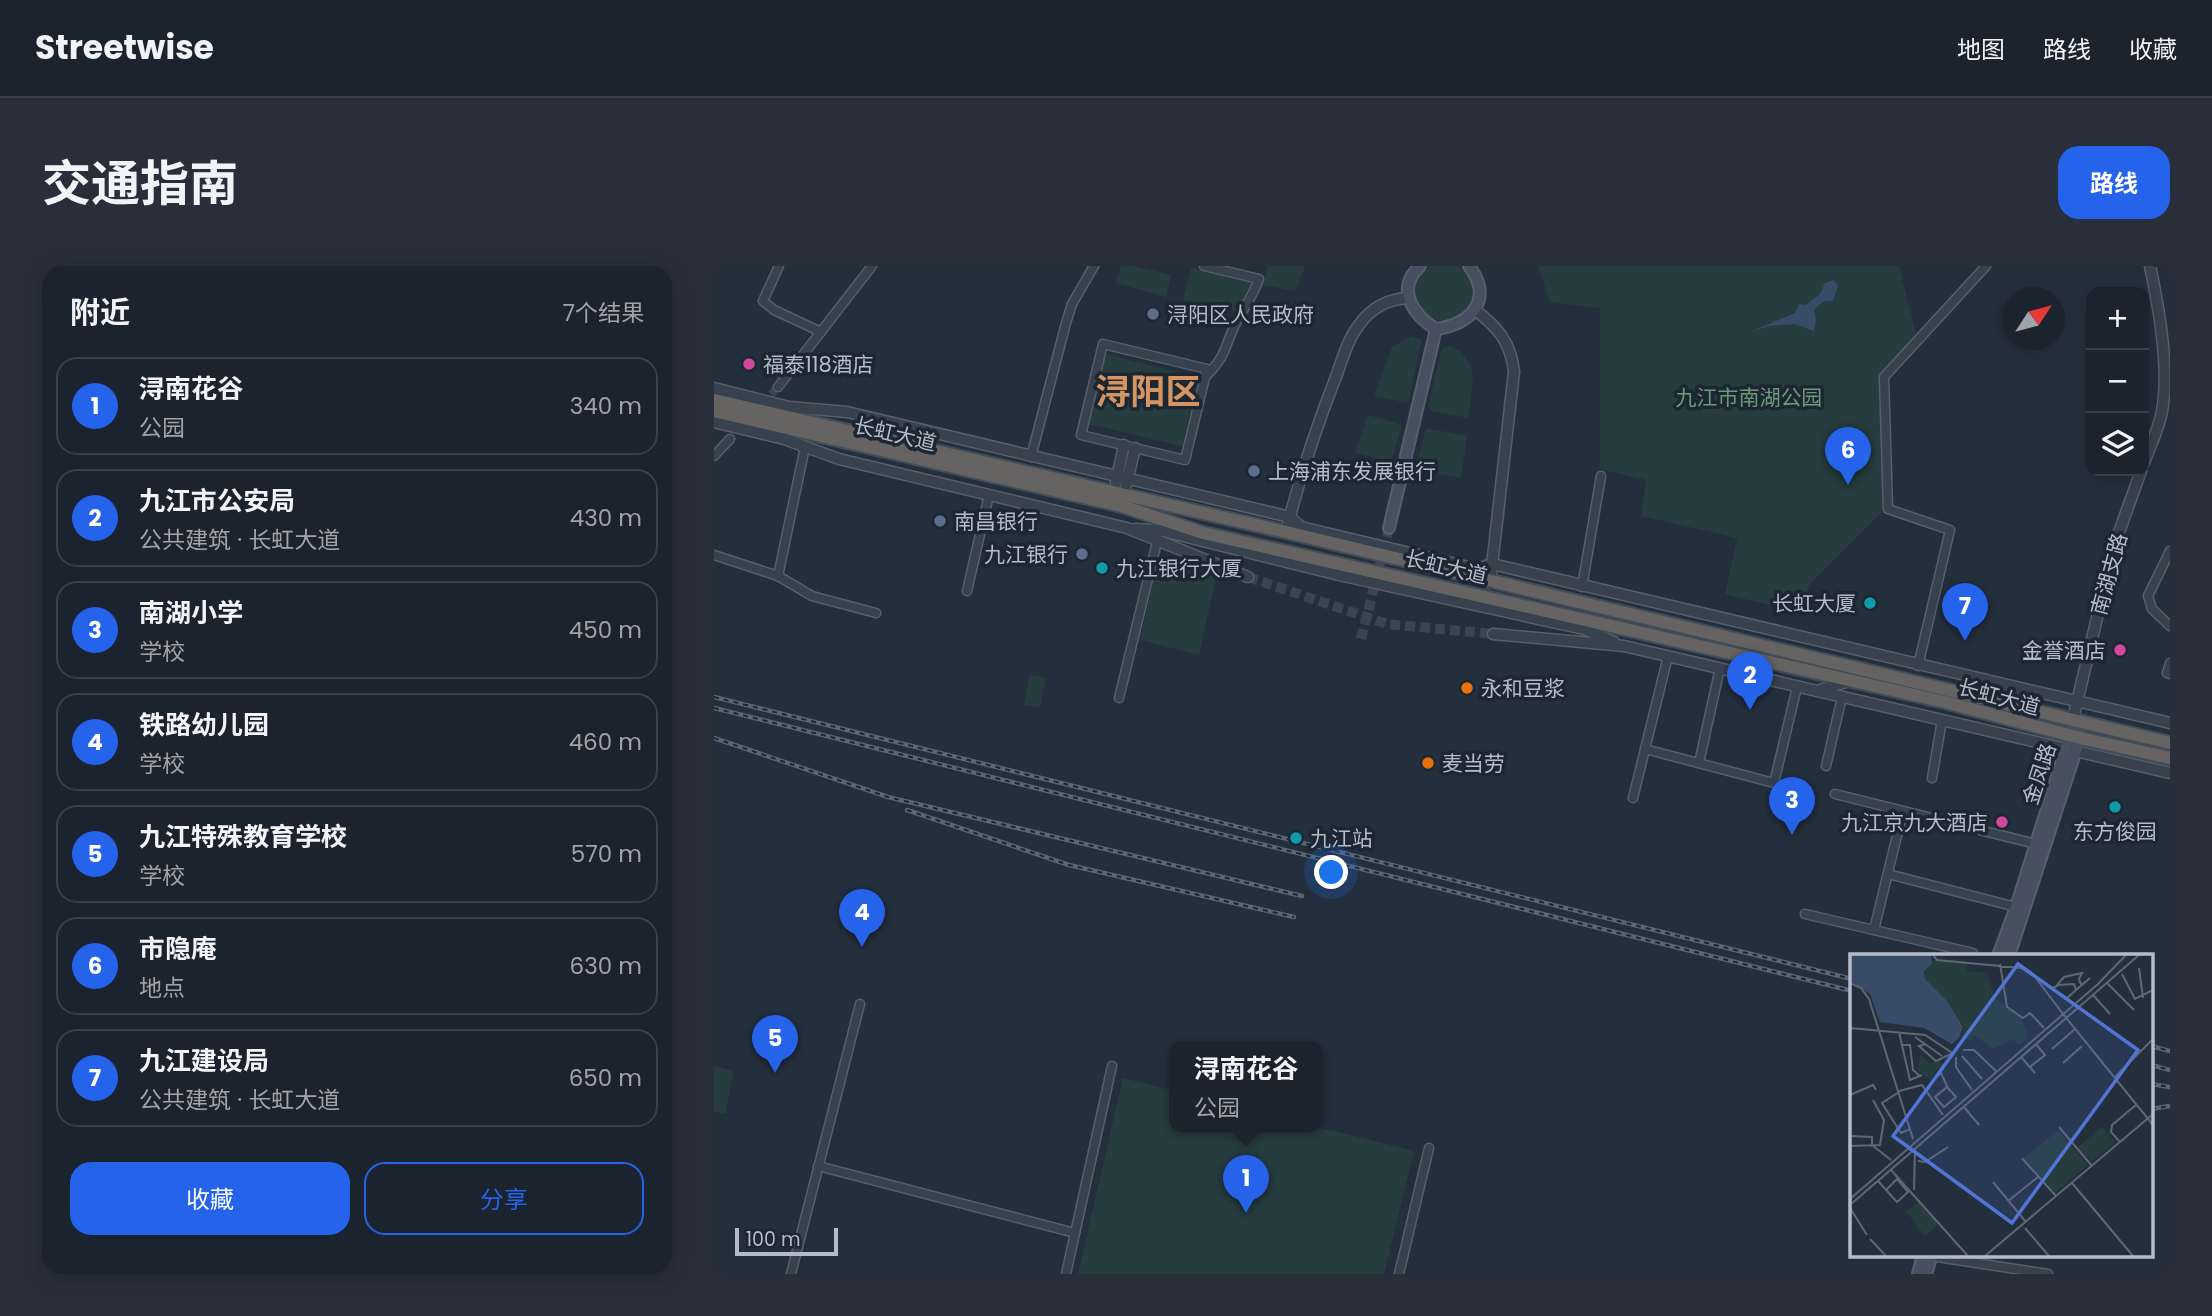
<!DOCTYPE html>
<html lang="zh">
<head>
<meta charset="utf-8">
<style>
  :root { --surface:#1b232e; --page:#282f3a; --text:#f1f3f6; --muted:#a0a4aa; --line:#39404a; --accent:#2563eb }
  body { margin:0; font-family:Poppins,"Noto Sans SC",sans-serif; background:var(--page); color:var(--text) }
  .controls { position:absolute; right:21px; top:21px; display:grid; overflow:hidden; border-radius:14px; box-shadow:0 4px 18px #0003 }
  .controls button { width:63px; height:63px; display:grid; place-items:center; padding:0; border:0; border-bottom:2px solid var(--line); background:var(--surface); color:var(--text); font:35px sans-serif }
  .compass { position:absolute; left:1288px; top:21px; width:63px; height:63px; border-radius:50%; background:var(--surface); box-shadow:0 4px 18px #0003; rotate:54deg }
  .scale { position:absolute; left:21px; bottom:18px; width:103px; box-sizing:border-box; padding-left:7px; border:4px solid #b4bcc9; border-top:0; font-size:19px; line-height:24px; white-space:nowrap; color:#b4bcc9; -webkit-text-stroke:5px #1d2633; paint-order:stroke }
  .you { position:absolute; left:618px; top:607px; width:24px; height:24px; margin:-18px; border:5px solid #fff; border-radius:50%; background:#1a73e8; box-shadow:0 0 0 10px #1a73e833 }
  .badge { display:grid; place-items:center; width:46px; height:46px; border-radius:50%; background:var(--accent); color:#fff; font-size:23px; font-weight:700 }
  .pin { position:absolute; translate:-50% -58px; filter:drop-shadow(0 2px 4px #0008) }
  .pin::after { content:''; position:absolute; top:37px; width:24px; height:21px; background:inherit; clip-path:polygon(0 0,100% 0,50% 100%) }
  .popup { position:absolute; left:455px; top:775px; width:154px; height:91px; box-sizing:border-box; display:grid; place-content:center; border-radius:14px; background:var(--surface); filter:drop-shadow(0 2px 5px #0005); font-size:23px; white-space:nowrap; color:var(--muted) }
  .popup b { font-size:26px; color:var(--text) }
  .popup::after { content:''; position:absolute; left:50%; top:100%; margin-left:-14px; border:14px solid transparent; border-top-color:var(--surface) }
  .list { margin:0; padding:0; list-style:none }
  h2 { display:flex; justify-content:space-between; align-items:center; height:91px; margin:0; padding:0 28px; font-size:30px }
  h2 small { font-size:23px; font-weight:400; color:var(--muted) }
  .list li { display:grid; grid-template-columns:46px 1fr auto; gap:21px; align-items:center; box-sizing:border-box; height:98px; margin:0 14px 14px; padding:0 14px; border:2px solid var(--line); border-radius:21px }
  .list b { display:block; font-size:26px; white-space:nowrap }
  .list p { margin:0; font-size:23px; white-space:nowrap; color:var(--muted) }
  .list em { font-size:23px; font-style:normal; color:var(--muted) }
  .actions { display:flex; gap:14px; padding:21px 28px }
  .actions a { flex:1; padding:16px 0; border:2px solid var(--accent); border-radius:21px; text-align:center; font-size:24px; color:var(--accent) }
  .actions .main { background:var(--accent); color:#fff }
  .icon { flex:none; width:38px; height:38px; fill:none; stroke:currentColor; stroke-width:2; stroke-linecap:round; stroke-linejoin:round }
  .map { position:relative; flex:none; width:1456px; height:1008px; overflow:hidden; border-radius:21px }
  header { display:flex; align-items:center; gap:42px; box-sizing:border-box; height:98px; padding:0 35px; background:var(--surface); border-bottom:2px solid var(--line) }
  header strong { font-size:33px }
  nav { display:flex; gap:38px; margin-inline-start:auto; font-size:24px }
  .intro { display:flex; align-items:center; justify-content:space-between; box-sizing:border-box; height:168px; padding:0 42px }
  h1 { margin:0; font-size:49px }
  .button { padding:18px 32px; border-radius:21px; background:var(--accent); color:#fff; font-size:24px; font-weight:700 }
  main { display:flex; gap:42px; padding:0 42px }
  aside { flex:1; background:var(--surface); border-radius:21px; box-shadow:0 4px 18px #0003 }
  .map>svg:first-child { display:block }
  .green { fill:#263c3f }
  .water { fill:#394c67 }
  .lines { fill:none; stroke-linecap:round; stroke-linejoin:round }
  .minor-tunnel { stroke:#3a4453; stroke-width:8; stroke-dasharray:8 4; stroke-linecap:butt }
  .tertiary-tunnel { stroke:#3a4453; stroke-width:10; stroke-dasharray:10 5; stroke-linecap:butt }
  .secondary-tunnel { stroke:#3a4453; stroke-width:10; stroke-dasharray:10 5; stroke-linecap:butt }
  .minor-casing { stroke:#565f6c; stroke-width:11 }
  .tertiary-casing { stroke:#565f6c; stroke-width:13 }
  .secondary-casing { stroke:#565f6c; stroke-width:14 }
  .trunk-casing { stroke:#434c59; stroke-width:16 }
  .minor { stroke:#38414e; stroke-width:8 }
  .tertiary { stroke:#38414e; stroke-width:10 }
  .secondary { stroke:#465061; stroke-width:10 }
  .trunk { stroke:#656462; stroke-width:12 }
  .rail-casing { stroke:#5a6575; stroke-width:4.5 }
  .rail { stroke:#1d2633; stroke-width:2; stroke-dasharray:5; stroke-linecap:butt }
  .service-dot { fill:#5c6f8a; stroke:#1d2633; stroke-width:2.5 }
  .hotel-dot { fill:#d1479c; stroke:#1d2633; stroke-width:2.5 }
  .culture-dot { fill:#0f9aa8; stroke:#1d2633; stroke-width:2.5 }
  .food-dot { fill:#e8710a; stroke:#1d2633; stroke-width:2.5 }
  .labels { text-anchor:middle; dominant-baseline:central; stroke-width:7; stroke-linejoin:round; paint-order:stroke }
  .poi-label { font-size:21px; fill:#b4bcc9; stroke:#1d2633; text-anchor:start }
  .park-label { font-size:21px; fill:#6b9a76; stroke:#1d2633 }
  .street-label { font-size:21px; fill:#b4bcc9; stroke:#1d2633 }
  .town-label { font-size:35px; font-weight:bold; fill:#d59563; stroke:#1d2633 }
  .inset-road { fill:none; stroke:#5e6776; stroke-width:2 }
  .view { fill:#5274d3; fill-opacity:0.15; stroke:#5274d3; stroke-width:3.5 }
  .inset-edge { fill:none; stroke:#b4bcc9; stroke-width:3.5 }
</style>
</head>
<body>
<header>
<strong>Streetwise</strong>
<nav><a>地图</a><a>路线</a><a>收藏</a></nav>
</header>
<div class="intro"><h1>交通指南</h1><a class="button">路线</a></div>
<main>
<aside>
<h2>附近<small>7个结果</small></h2>
<ul class="list">
<li><span class="badge">1</span><div><b>浔南花谷</b><p>公园</p></div><em>340 m</em></li>
<li><span class="badge">2</span><div><b>九江市公安局</b><p>公共建筑 · 长虹大道</p></div><em>430 m</em></li>
<li><span class="badge">3</span><div><b>南湖小学</b><p>学校</p></div><em>450 m</em></li>
<li><span class="badge">4</span><div><b>铁路幼儿园</b><p>学校</p></div><em>460 m</em></li>
<li><span class="badge">5</span><div><b>九江特殊教育学校</b><p>学校</p></div><em>570 m</em></li>
<li><span class="badge">6</span><div><b>市隐庵</b><p>地点</p></div><em>630 m</em></li>
<li><span class="badge">7</span><div><b>九江建设局</b><p>公共建筑 · 长虹大道</p></div><em>650 m</em></li>
</ul>
<div class="actions"><a class="main">收藏</a><a>分享</a></div>
</aside>
<div class="map">
<svg width="1456" height="1008" viewBox="0 0 1456 1008">
  <rect width="100%" height="100%" fill="#242f3e"/>
  <g class="green">
    <circle cx="730" cy="26" r="29"/>
    <polygon points="407,0 421,0 457,9 452,31 402,17"/>
    <polygon points="554,0 591,0 581,25 549,19"/>
    <polygon points="824,0 1185,0 1202,69 1165,111 1170,244 1095,319 1089,347 1011,328 1023,272 927,250 932,214 886,203 886,42 836,36"/>
    <polygon points="477,2 541,17 526,46 469,34"/>
    <polygon points="697,70 708,74 694,137 660,130 678,81"/>
    <path d="M 737,80 C 768,95 758,124 754,152 L 718,145 L 714,141 L 728,82 Z"/>
    <polygon points="391,88 484,111 468,180 375,158"/>
    <polygon points="654,149 688,159 677,196 641,187"/>
    <polygon points="712,162 753,170 747,212 701,203"/>
    <polygon points="443,298 502,311 485,389 426,374"/>
    <polygon points="316,409 332,412 326,442 310,439"/>
    <polygon points="0,800 20,805 11,848 0,846"/>
    <polygon points="409,812 460,825 460,861 604,861 700,885 670,1008 364,1008"/>
  </g>
  <polygon class="water" points="1120,14 1124,20 1119,35 1110,35 1100,44 1102,53 1100,65 1080,58 1055,60 1036,66 1081,47 1085,38 1092,39 1106,28 1111,17"/>
  <g class="lines">
    <polyline class="minor-tunnel" points="49,137 64,121"/>
    <polyline class="tertiary-tunnel" points="534,311 673,358 779,368"/>
    <polyline class="secondary-tunnel" points="647,373 675,262"/>
    <defs>
      <g id="minor">
        <polyline points="65,0 49,35 60,44 107,66"/>
        <path d="M 490,0 L 545,13 C 539,30 530,41 522,57 C 510,81 513,89 493,109"/>
        <polygon points="389,78 493,103 471,194 367,169"/>
        <polyline points="64,121 158,0"/>
        <polyline points="0,190 16,173"/>
        <polyline points="317,191 352,57 358,38 380,0"/>
        <polyline points="1456,285 1434,330 1438,343 1456,360"/>
        <polyline points="0,289 64,310 98,330 162,347"/>
        <polyline points="64,310 91,181"/>
        <polyline points="868,321 887,210"/>
        <polyline points="253,325 275,229"/>
        <polyline points="1456,397 1453,407 1456,408"/>
        <polyline points="1204,400 1236,264 1174,243 1170,111 1272,0"/>
        <polyline points="405,432 443,276"/>
        <polyline points="931,483 1060,517 1083,421"/>
        <polyline points="985,497 1006,402"/>
        <polyline points="1112,500 1128,431"/>
        <polyline points="1218,512 1228,454"/>
        <polyline points="1121,528 1322,578"/>
        <polyline points="919,532 954,390"/>
        <polyline points="1174,608 1302,641"/>
        <polyline points="1091,648 1259,687"/>
        <polyline points="1160,664 1189,545"/>
        <polyline points="104,900 361,967"/>
        <polyline points="1217,990 1334,1008"/>
        <polyline points="77,1008 146,738"/>
        <polyline points="352,1008 398,800"/>
        <polyline points="685,1008 715,882"/>
      </g>
      <g id="tertiary">
        <path d="M 761,44 C 784,61 797,77 800,106 L 776,317"/>
        <polyline points="0,122 75,141 133,146 576,251 587,261 763,303 778,298 1456,457"/>
        <polyline points="0,156 70,173 125,193 413,262 534,311"/>
        <path d="M 1430,197 C 1436,180 1445,163 1448,145 C 1456,103 1445,42 1436,0"/>
        <polyline points="402,216 410,179"/>
        <polyline points="412,219 421,182"/>
        <polyline points="421,263 455,265"/>
        <polyline points="449,265 625,309 870,363 900,376"/>
        <path d="M 572,266 C 585,213 603,159 623,108 C 629,91 634,73 645,59 C 657,42 674,33 694,32"/>
        <polyline points="779,368 910,380 1456,507"/>
        <polyline points="1293,420 1322,444"/>
        <polyline points="1103,425 1135,415"/>
        <polyline points="1359,453 1400,280 1427,205"/>
      </g>
      <g id="secondary">
        <path d="M 706,0 C 681,23 699,49 722,63 C 758,58 780,33 755,0"/>
        <polyline points="675,262 722,63"/>
        <polyline points="1284,690 1302,641 1358,463"/>
        <polyline points="1295,690 1366,472 1359,453"/>
        <polyline points="1204,1008 1209,989"/>
        <polyline points="1212,1008 1218,989"/>
      </g>
      <g id="trunk">
        <polyline points="0,134 572,266 1456,477"/>
        <polyline points="0,145 408,240 489,267 1231,436 1366,472 1456,492"/>
      </g>
    </defs>
    <use href="#minor" class="minor-casing"/>
    <use href="#tertiary" class="tertiary-casing"/>
    <use href="#secondary" class="secondary-casing"/>
    <use href="#trunk" class="trunk-casing"/>
    <use href="#minor" class="minor"/>
    <use href="#tertiary" class="tertiary"/>
    <use href="#secondary" class="secondary"/>
    <use href="#trunk" class="trunk"/>
    <defs>
      <g id="rail">
        <polyline points="0,431 1138,713"/>
        <polyline points="0,442 1138,725"/>
        <polyline points="0,472 174,531 588,630"/>
        <polyline points="193,544 355,599 580,651"/>
        <polyline points="1437,780 1456,785"/>
        <polyline points="1437,799 1456,804"/>
        <polyline points="1437,818 1456,821"/>
        <polyline points="1437,843 1456,840"/>
      </g>
    </defs>
    <use href="#rail" class="rail-casing"/>
    <use href="#rail" class="rail"/>
  </g>
  <g class="service-dot">
    <circle cx="439" cy="48" r="7"/>
    <circle cx="540" cy="205" r="7"/>
    <circle cx="226" cy="255" r="7"/>
    <circle cx="368" cy="288" r="7"/>
  </g>
  <g class="hotel-dot">
    <circle cx="35" cy="98" r="7"/>
    <circle cx="1406" cy="384" r="7"/>
    <circle cx="1288" cy="556" r="7"/>
  </g>
  <g class="culture-dot">
    <circle cx="388" cy="302" r="7"/>
    <circle cx="1156" cy="337" r="7"/>
    <circle cx="1401" cy="541" r="7"/>
    <circle cx="582" cy="572" r="7"/>
  </g>
  <g class="food-dot">
    <circle cx="753" cy="422" r="7"/>
    <circle cx="714" cy="497" r="7"/>
  </g>
  <g class="labels">
    <g class="poi-label">
      <text x="453" y="48">浔阳区人民政府</text>
      <text x="49" y="98">福泰118酒店</text>
      <text x="554" y="205">上海浦东发展银行</text>
      <text x="240" y="255">南昌银行</text>
      <text x="354" y="288" text-anchor="end">九江银行</text>
      <text x="402" y="302">九江银行大厦</text>
      <text x="1142" y="337" text-anchor="end">长虹大厦</text>
      <text x="1392" y="384" text-anchor="end">金誉酒店</text>
      <text x="767" y="422">永和豆浆</text>
      <text x="728" y="497">麦当劳</text>
      <text x="1274" y="556" text-anchor="end">九江京九大酒店</text>
      <text x="1401" y="565" text-anchor="middle">东方俊园</text>
      <text x="596" y="572">九江站</text>
    </g>
    <g class="park-label">
      <text x="1035" y="131">九江市南湖公园</text>
    </g>
    <g class="street-label">
      <text transform="translate(181 168) rotate(13)">长虹大道</text>
      <text transform="translate(732 301) rotate(13)">长虹大道</text>
      <text transform="translate(1395 308) rotate(-75)">南湖支路</text>
      <text transform="translate(1285 431) rotate(15)">长虹大道</text>
      <text transform="translate(1325 508) rotate(-72)">金凤路</text>
    </g>
    <g class="town-label">
      <text x="434" y="125">浔阳区</text>
    </g>
  </g>
  <g transform="translate(1136 688)">
    <rect width="303" height="303" fill="#242f3e"/>
    <path d="M 84,6 L 117,8 L 117,17 L 137,19 L 144,42 L 172,65 L 178,83 L 169,91 L 163,85 L 143,95 L 124,81 L 119,86 L 111,83 L 114,73 L 75,25 L 75,16 ZM 70,101 L 80,109 L 90,106 L 96,116 L 92,119 L 88,114 L 81,126 L 68,117 ZM 252,173 L 265,188 L 241,208 L 228,193 ZM 208,176 L 238,211 L 205,239 L 174,204 ZM 70,247 L 89,270 L 75,282 L 56,257 Z" fill="#263c3f"/>
    <path d="M 0,1 L 81,1 L 82,10 L 74,17 L 75,25 L 97,47 L 113,73 L 109,84 L 102,90 L 74,74 L 30,68 L 20,40 L 0,27 Z" fill="#394c67"/>
    <path class="inset-road" d="M 83,1 L 87,6 L 171,14 L 185,23 L 213,60M 150,10 L 157,53 L 173,64 L 180,59 L 194,74M 289,14 L 293,44M 272,20 L 285,45 L 303,36M 0,29 L 11,34 L 19,45 L 63,185M 257,29 L 284,56M 232,30 L 231,30 L 230,28 L 229,25 L 232,19 L 214,23 L 207,31 L 224,30 L 226,36 L 240,24M 209,31 L 202,34 L 216,45 L 226,36M 243,41 L 260,60M 213,60 L 303,171M 0,74 L 75,81 L 104,100M 49,78 L 60,126 L 72,121M 65,83 L 92,102M 76,90 L 69,92 L 86,107 L 103,99M 51,91 L 60,91 L 63,116 L 70,122M 202,95 L 225,75M 113,96 L 124,96 L 147,118M 112,102 L 132,125M 106,103 L 106,113 L 122,136M 171,103 L 185,119M 213,109 L 232,92M 180,113 L 195,101 L 186,90M 265,123 L 303,85M 84,125 L 91,119 L 98,134M 97,133 L 106,143 L 94,153 L 85,143 ZM 49,137 L 72,131 L 93,161M 49,138 L 32,149 L 51,179 L 60,175M 0,141 L 23,131 L 26,136M 114,153 L 129,171M 209,173 L 242,212M 0,182 L 22,183 L 22,191 L 41,206M 270,188 L 261,178 L 262,171 L 286,151M 0,192 L 30,191 L 34,166 L 23,146M 172,204 L 206,242M 68,207 L 75,208 L 98,193M 41,216 L 118,302M 28,227 L 47,248 L 58,238 L 47,225 L 36,236M 143,228 L 176,268M 222,229 L 283,302M 64,236 L 65,195M 0,245 L 248,30 L 276,1M 158,247 L 188,223M 0,251 L 289,1M 0,254 L 17,281M 175,274 L 199,302M 20,285 L 36,302M 135,302 L 303,160"/>
    <path class="view" d="M 168,10 L 288,96 L 162,269 L 43,182 Z"/>
    <rect width="303" height="303" class="inset-edge"/>
  </g>
</svg>
<div class="controls">
<button>+</button>
<button>−</button>
<button><svg class="icon" aria-label="layers" viewBox="0 0 24 24"><path d="M12 4l9 5-9 5-9-5zM3 14l9 5 9-5"/></svg></button>
</div>
<svg class="compass" viewBox="-18 -18 36 36"><path d="M0-13l5 13h-10z" fill="#e53935"/><path d="M0 13l5-13h-10z" fill="#a0a4aa"/></svg>
<div class="scale">100 m</div>
<div class="you"></div>
<div class="pin badge" style="left:532px;top:947px">1</div>
<div class="popup"><b>浔南花谷</b>公园</div>
<div class="pin badge" style="left:1036px;top:444px">2</div>
<div class="pin badge" style="left:1078px;top:569px">3</div>
<div class="pin badge" style="left:148px;top:681px">4</div>
<div class="pin badge" style="left:61px;top:807px">5</div>
<div class="pin badge" style="left:1134px;top:219px">6</div>
<div class="pin badge" style="left:1251px;top:375px">7</div>
</div>
</main>
</body>
</html>
